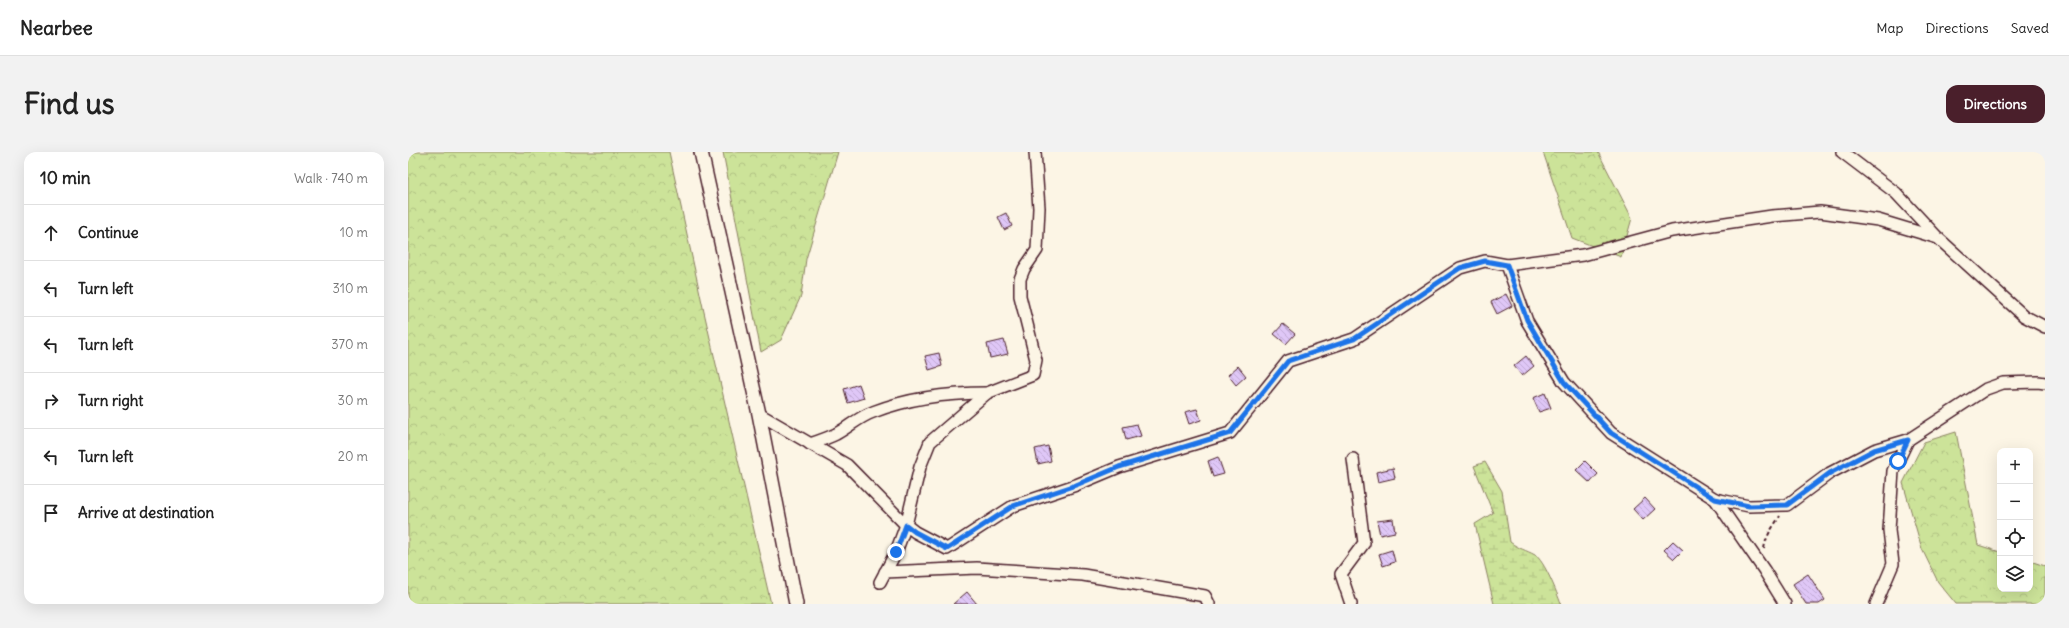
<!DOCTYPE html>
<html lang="en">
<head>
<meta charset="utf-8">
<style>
  :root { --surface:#fff; --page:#f2f2f2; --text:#222; --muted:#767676; --line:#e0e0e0; --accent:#4a1f2b }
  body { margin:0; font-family:Delius,sans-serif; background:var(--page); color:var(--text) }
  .controls { position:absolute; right:12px; bottom:12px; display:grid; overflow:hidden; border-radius:8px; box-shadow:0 4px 16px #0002 }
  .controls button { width:36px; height:36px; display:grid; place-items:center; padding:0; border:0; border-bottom:1px solid var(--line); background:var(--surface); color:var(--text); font:20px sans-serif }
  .stop { position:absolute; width:12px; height:12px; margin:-9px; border:3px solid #1a73e8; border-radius:50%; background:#fff }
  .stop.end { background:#1a73e8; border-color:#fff; box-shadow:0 1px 4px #0008 }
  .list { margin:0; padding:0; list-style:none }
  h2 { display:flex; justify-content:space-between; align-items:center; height:52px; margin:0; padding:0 16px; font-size:17px }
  h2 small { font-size:13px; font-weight:400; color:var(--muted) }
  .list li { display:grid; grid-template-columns:26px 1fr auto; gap:12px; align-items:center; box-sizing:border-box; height:56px; padding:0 16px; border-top:1px solid var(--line) }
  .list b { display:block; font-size:15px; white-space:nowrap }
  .list em { font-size:13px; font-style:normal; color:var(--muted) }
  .icon { flex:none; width:22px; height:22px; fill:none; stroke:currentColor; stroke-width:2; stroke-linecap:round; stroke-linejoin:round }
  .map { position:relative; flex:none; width:1637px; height:452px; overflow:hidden; border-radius:12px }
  header { display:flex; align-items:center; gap:24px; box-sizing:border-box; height:56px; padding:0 20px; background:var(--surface); border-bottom:1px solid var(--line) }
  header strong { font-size:19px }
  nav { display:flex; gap:22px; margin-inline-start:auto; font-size:14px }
  .intro { display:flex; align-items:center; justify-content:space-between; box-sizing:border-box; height:96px; padding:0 24px }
  h1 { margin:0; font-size:28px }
  .button { padding:10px 18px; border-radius:12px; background:var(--accent); color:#fff; font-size:14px; font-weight:700 }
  main { display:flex; gap:24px; padding:0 24px }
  aside { flex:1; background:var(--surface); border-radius:12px; box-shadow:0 4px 16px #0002 }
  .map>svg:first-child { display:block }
  .forest { fill:url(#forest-crowns); stroke:#8b8162 }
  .wetland { fill:url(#wetland-marsh); stroke:#8b8162 }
  .building { fill:url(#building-back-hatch); stroke:#4a1f2b }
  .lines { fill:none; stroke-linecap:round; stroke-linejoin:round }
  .minor-casing { stroke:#4a1f2b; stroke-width:14 }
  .tertiary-casing { stroke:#4a1f2b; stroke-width:16 }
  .path { stroke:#4a1f2b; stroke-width:2; stroke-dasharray:4 3; stroke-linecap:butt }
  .minor { stroke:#fcf5e5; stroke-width:11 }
  .tertiary { stroke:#fcf5e5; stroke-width:13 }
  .route { stroke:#1a73e8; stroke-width:5 }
</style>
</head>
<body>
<header>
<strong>Nearbee</strong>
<nav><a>Map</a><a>Directions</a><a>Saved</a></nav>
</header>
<div class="intro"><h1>Find us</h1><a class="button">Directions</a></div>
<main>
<aside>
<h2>10 min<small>Walk · 740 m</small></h2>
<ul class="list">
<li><svg class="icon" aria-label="ahead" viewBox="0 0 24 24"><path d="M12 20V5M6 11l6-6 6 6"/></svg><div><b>Continue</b></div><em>10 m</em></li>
<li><svg class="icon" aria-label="left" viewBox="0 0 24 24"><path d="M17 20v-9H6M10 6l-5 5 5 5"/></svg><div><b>Turn left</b></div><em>310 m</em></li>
<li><svg class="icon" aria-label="left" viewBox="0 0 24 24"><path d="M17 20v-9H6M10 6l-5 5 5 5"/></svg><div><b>Turn left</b></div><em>370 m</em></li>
<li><svg class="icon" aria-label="right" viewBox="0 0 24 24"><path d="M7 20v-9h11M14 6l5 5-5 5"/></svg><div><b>Turn right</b></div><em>30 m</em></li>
<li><svg class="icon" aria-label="left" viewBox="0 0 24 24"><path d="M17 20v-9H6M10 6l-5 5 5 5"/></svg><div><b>Turn left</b></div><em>20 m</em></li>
<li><svg class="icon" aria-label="arrive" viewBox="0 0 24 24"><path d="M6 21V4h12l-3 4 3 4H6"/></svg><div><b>Arrive at destination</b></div></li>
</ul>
</aside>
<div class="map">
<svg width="1637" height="452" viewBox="0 0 1637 452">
  <defs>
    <pattern id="forest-crowns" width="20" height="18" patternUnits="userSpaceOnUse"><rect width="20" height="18" fill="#cce399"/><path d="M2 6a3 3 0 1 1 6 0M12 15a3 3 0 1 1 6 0" fill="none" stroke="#b1c284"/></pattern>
    <pattern id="wetland-marsh" width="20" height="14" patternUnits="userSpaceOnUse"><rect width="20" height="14" fill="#cce399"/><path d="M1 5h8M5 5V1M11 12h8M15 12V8" fill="none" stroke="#b1c284"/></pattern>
    <pattern id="building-back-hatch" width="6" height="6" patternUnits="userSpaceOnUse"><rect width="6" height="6" fill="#dfc7f7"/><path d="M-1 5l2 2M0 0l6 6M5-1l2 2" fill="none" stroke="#c1aad4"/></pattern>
  </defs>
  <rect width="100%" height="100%" fill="#fcf5e5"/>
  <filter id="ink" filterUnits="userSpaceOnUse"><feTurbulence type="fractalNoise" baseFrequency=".025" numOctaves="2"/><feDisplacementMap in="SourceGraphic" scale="8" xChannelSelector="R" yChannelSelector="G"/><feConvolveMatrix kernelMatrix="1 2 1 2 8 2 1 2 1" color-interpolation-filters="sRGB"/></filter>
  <g filter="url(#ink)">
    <g class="forest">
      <polygon points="0,0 261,0 296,160 363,452 0,452"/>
      <polygon points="315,0 430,0 398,107 393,144 373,188 353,200"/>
      <polygon points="1135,0 1190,0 1224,66 1213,105 1164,86"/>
      <polygon points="1548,280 1570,393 1592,400 1592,437 1622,437 1622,409 1637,414 1637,452 1548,452 1530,430 1514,397 1495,331 1516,290"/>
    </g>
    <path class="wetland" d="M 1077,310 L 1094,339 L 1102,390 C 1111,397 1118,398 1127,403 C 1136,408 1149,441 1153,452 L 1086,452 L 1067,372 L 1085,361 L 1066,314 Z"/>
    <g class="building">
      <polygon points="598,61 604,74 596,78 590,65"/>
      <polygon points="1098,142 1104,154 1089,162 1083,150"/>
      <polygon points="875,172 887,182 878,192 866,182"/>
      <polygon points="596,188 600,202 582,206 579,192"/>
      <polygon points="531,201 534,214 521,218 517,204"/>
      <polygon points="1118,204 1126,214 1114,224 1106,214"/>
      <polygon points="830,214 838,224 828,233 820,223"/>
      <polygon points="451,232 456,246 440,251 436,237"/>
      <polygon points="1137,241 1143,256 1131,260 1125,246"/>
      <polygon points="789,257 793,268 781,272 777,260"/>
      <polygon points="729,272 733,284 718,288 715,275"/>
      <polygon points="640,294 643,309 630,312 627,297"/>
      <polygon points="810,305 816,322 805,325 800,309"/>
      <polygon points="1177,309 1190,322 1182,331 1168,318"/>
      <polygon points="985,316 987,326 970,330 968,320"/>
      <polygon points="1237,346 1247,357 1235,368 1225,357"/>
      <polygon points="985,367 987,380 972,383 969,369"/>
      <polygon points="1265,389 1275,398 1266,407 1256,398"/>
      <polygon points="984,398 987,410 975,414 971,402"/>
      <polygon points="1400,422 1417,448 1411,452 1398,452 1385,432"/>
      <polygon points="559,440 569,452 545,452"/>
    </g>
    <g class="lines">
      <defs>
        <g id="minor">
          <polyline points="1434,0 1488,41 1530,86"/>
          <polyline points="1099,113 1175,103 1264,79 1364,64 1412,60 1470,68 1530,86 1616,164 1637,175"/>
          <polyline points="351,262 439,313 498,373 507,380 539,397 605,354 668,333 711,315 822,281 880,209 946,187 1052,116 1077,109 1099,113 1119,169 1156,230 1203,281 1307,347 1356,418 1377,452"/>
          <path d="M 402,292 C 411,289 420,286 428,282 C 441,275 451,265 465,260 C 501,246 541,241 579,241"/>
          <polyline points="1307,347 1341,354 1379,353 1422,321 1466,298 1500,288"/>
          <polyline points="477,420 569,416 675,423 797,444 801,452"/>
          <polyline points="472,430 488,400 498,373 512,315 522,290 579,241 625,223 628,208 612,144 612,127 616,117 629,98 631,56 627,0"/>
          <polyline points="943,452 933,422 956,391 945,307"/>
          <polyline points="1468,452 1485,412 1481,378 1485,319 1500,288 1578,237 1595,231 1630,230 1637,231"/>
        </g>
        <polyline id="tertiary" points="293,0 351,262 388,452"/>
      </defs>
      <use href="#minor" class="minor-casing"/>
      <use href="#tertiary" class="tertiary-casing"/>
      <path class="path" d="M 1356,397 C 1358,383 1365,375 1372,364"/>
      <use href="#minor" class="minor"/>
      <use href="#tertiary" class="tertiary"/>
    </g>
  </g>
  <g class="lines" filter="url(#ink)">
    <polyline class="route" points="488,400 498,373 507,380 539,397 605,354 668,333 711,315 822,281 880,209 946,187 1052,116 1077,109 1099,113 1119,168 1156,230 1203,281 1307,347 1341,354 1379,353 1422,321 1466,298 1500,288 1490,309"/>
  </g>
</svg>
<div class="controls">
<button>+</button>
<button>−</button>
<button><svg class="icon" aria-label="locate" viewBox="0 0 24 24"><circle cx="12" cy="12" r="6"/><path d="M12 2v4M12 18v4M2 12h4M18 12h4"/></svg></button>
<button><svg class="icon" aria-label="layers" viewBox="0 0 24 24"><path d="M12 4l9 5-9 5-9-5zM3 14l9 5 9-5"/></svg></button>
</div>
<div class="stop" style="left:1490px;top:309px"></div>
<div class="stop end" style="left:488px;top:400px"></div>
</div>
</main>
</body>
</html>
